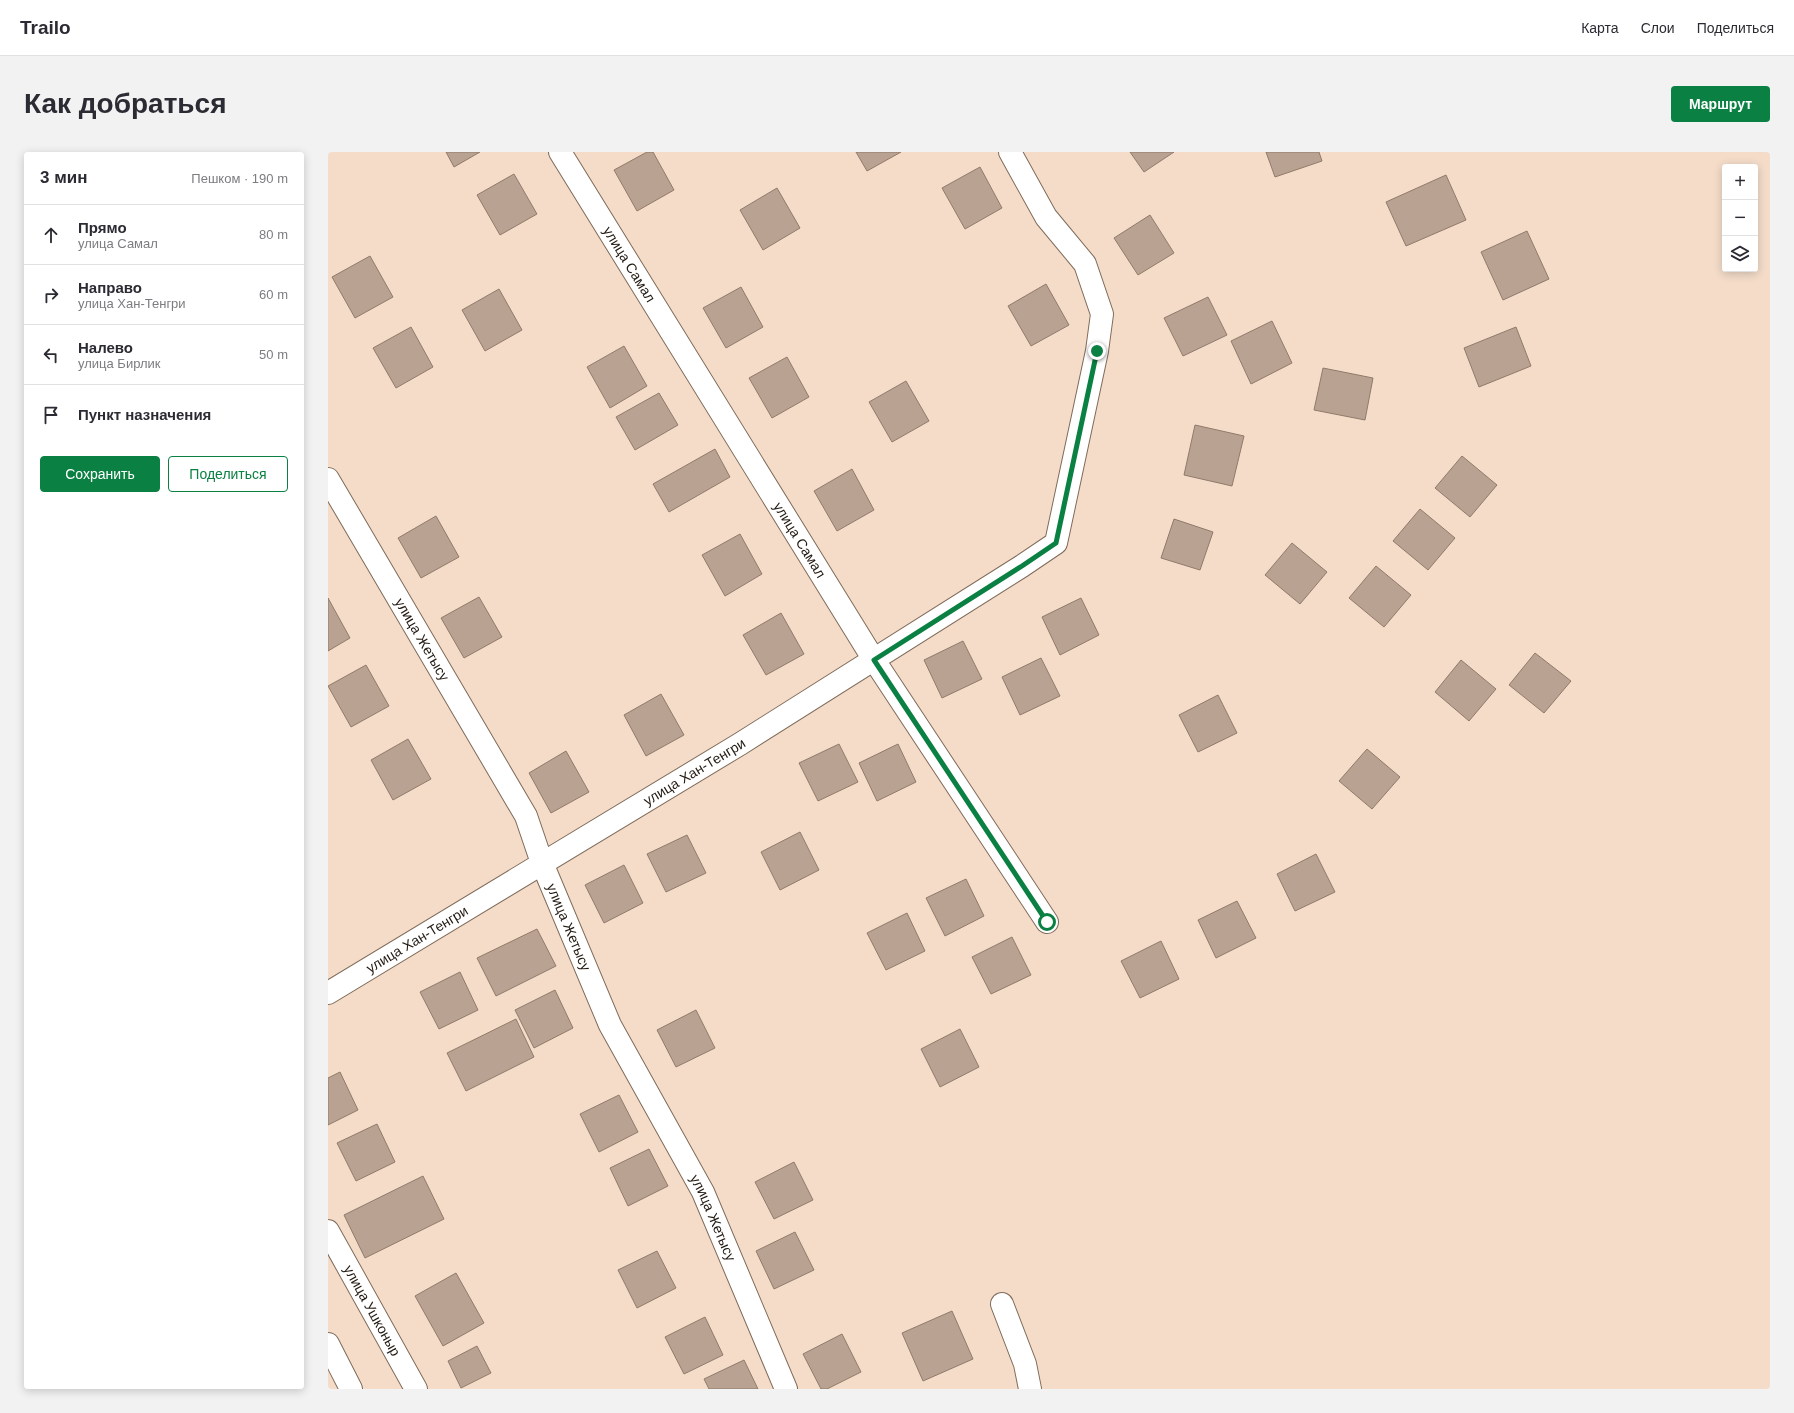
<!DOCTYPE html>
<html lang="ru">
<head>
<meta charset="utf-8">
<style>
  :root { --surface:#fff; --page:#f2f2f3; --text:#2b2b33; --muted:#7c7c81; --line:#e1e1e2; --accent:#0b8043 }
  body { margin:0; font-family:Helvetica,sans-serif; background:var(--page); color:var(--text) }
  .controls { position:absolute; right:12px; top:12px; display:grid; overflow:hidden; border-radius:4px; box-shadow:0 2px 10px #0003 }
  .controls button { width:36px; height:36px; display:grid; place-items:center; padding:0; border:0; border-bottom:1px solid var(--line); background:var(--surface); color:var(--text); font:20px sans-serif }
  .stop { position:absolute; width:12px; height:12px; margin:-9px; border:3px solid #0b8043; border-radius:50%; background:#fff }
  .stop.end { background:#0b8043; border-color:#fff; box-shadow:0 1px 4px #0008 }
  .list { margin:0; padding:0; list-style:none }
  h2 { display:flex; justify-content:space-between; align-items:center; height:52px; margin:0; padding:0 16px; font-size:17px }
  h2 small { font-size:13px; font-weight:400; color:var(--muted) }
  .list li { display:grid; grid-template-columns:26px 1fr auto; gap:12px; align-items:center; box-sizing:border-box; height:60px; padding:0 16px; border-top:1px solid var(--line) }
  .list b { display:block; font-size:15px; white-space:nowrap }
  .list p { margin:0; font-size:13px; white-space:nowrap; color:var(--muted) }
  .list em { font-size:13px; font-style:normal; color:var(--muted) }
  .actions { display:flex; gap:8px; padding:12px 16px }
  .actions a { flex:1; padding:9px 0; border:1px solid var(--accent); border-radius:4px; text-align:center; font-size:14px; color:var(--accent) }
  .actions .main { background:var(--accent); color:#fff }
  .icon { flex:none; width:22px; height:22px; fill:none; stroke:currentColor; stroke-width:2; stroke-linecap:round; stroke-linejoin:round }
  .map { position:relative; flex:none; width:1442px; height:1237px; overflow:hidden; border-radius:4px }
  header { display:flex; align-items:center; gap:24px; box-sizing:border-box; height:56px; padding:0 20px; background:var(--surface); border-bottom:1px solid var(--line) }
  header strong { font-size:19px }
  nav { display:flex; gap:22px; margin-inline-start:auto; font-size:14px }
  .intro { display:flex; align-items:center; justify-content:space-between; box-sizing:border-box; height:96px; padding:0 24px }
  h1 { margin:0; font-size:28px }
  .button { padding:10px 18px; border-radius:4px; background:var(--accent); color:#fff; font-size:14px; font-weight:700 }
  main { display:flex; gap:24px; padding:0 24px }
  aside { flex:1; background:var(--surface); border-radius:4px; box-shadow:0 2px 10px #0003 }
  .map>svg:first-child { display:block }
  .building { fill:#b9a291; stroke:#907b6a }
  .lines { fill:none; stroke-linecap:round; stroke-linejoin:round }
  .minor-casing { stroke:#7f6b5a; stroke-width:24 }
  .major-casing { stroke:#7f6b5a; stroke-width:24 }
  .minor { stroke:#fff; stroke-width:22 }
  .major { stroke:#fff; stroke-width:22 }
  .route { stroke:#0b8043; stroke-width:5 }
  .labels { text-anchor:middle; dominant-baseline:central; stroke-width:3; stroke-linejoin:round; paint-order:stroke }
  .street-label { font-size:14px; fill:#201811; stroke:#f4dcc9 }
</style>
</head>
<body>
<header>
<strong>Trailo</strong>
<nav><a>Карта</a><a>Слои</a><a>Поделиться</a></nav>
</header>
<div class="intro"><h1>Как добраться</h1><a class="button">Маршрут</a></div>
<main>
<aside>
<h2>3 мин<small>Пешком · 190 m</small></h2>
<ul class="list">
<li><svg class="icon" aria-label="ahead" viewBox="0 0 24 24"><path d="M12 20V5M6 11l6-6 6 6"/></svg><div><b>Прямо</b><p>улица Самал</p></div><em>80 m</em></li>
<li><svg class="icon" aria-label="right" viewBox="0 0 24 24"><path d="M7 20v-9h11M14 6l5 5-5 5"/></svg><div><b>Направо</b><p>улица Хан-Тенгри</p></div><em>60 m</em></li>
<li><svg class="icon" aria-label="left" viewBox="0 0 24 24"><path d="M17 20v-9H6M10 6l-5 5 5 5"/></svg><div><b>Налево</b><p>улица Бирлик</p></div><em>50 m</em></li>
<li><svg class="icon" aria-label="arrive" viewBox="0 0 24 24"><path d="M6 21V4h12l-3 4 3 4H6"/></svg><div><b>Пункт назначения</b></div></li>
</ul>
<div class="actions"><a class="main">Сохранить</a><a>Поделиться</a></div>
</aside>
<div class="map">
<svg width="1442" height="1237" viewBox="0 0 1442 1237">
  <rect width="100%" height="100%" fill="#f4dcc9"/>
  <g class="building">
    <polygon points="118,0 152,0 126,15"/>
    <polygon points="319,0 325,0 346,38 309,59 286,18"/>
    <polygon points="528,0 573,0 539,19"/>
    <polygon points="802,0 846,0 816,20"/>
    <polygon points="938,0 991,0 994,9 947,25"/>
    <polygon points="652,15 674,56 637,77 614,36"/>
    <polygon points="186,22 209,62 172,83 149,43"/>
    <polygon points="1118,23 1138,68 1078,94 1058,50"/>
    <polygon points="449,36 472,76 435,98 412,58"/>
    <polygon points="822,63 846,101 810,123 786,86"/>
    <polygon points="1199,79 1221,127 1175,148 1153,100"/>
    <polygon points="42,104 65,145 27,166 4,125"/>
    <polygon points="718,132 741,173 703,194 680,154"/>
    <polygon points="413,135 435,175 398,196 375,156"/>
    <polygon points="171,137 194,178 157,199 134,158"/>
    <polygon points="880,145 899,183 855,204 836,166"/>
    <polygon points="944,169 964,211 923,232 903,189"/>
    <polygon points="83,175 105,215 68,236 45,196"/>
    <polygon points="1188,175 1203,214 1151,235 1136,196"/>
    <polygon points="296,194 319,234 282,256 259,215"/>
    <polygon points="459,205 481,245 444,266 421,226"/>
    <polygon points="995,216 1045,226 1037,268 986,258"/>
    <polygon points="578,229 601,269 564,290 541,250"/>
    <polygon points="331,241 350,273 307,298 288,265"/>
    <polygon points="867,273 916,284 904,334 856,323"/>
    <polygon points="387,297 402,325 341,360 325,332"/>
    <polygon points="1134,304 1169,333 1142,365 1107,336"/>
    <polygon points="524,317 546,358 509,379 486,339"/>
    <polygon points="1092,357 1127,386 1100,418 1065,389"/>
    <polygon points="108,364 131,405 93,426 70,386"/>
    <polygon points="846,367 885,380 872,418 833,406"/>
    <polygon points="412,382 434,422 397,444 374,403"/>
    <polygon points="964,391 999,420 972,452 937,423"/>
    <polygon points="1048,414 1083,443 1056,475 1021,446"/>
    <polygon points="151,445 174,485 136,506 113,466"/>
    <polygon points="0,446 22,486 0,499"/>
    <polygon points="753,446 771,483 732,503 714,465"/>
    <polygon points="453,461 476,502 438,523 415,483"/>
    <polygon points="635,489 654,527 614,546 596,508"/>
    <polygon points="1207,501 1243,529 1216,561 1181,533"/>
    <polygon points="713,506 732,544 692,563 674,525"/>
    <polygon points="1133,508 1168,537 1141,569 1107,540"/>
    <polygon points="38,513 61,554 23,575 0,534"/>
    <polygon points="333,542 356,583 318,604 296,563"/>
    <polygon points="890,543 909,581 870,600 851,563"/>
    <polygon points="80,587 103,627 65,648 43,608"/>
    <polygon points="511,592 530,630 490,649 471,611"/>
    <polygon points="570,592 588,630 549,649 531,611"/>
    <polygon points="1039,597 1072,625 1044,657 1011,629"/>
    <polygon points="238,599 261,640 223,661 201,621"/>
    <polygon points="472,680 491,718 452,738 433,700"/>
    <polygon points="359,683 378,721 338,740 319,702"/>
    <polygon points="988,702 1007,740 967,759 949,722"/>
    <polygon points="296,713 315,751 276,771 257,733"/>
    <polygon points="638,727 656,764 617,784 598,746"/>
    <polygon points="909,749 928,786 888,806 870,768"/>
    <polygon points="579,761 597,799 558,818 539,781"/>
    <polygon points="209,777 228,814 168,844 149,806"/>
    <polygon points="684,785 703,823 663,842 644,805"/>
    <polygon points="833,789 851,827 812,846 793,809"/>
    <polygon points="132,820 150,858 111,877 92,840"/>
    <polygon points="227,838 245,876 206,896 187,858"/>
    <polygon points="368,858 387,896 348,915 329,878"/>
    <polygon points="188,867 206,905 138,939 119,901"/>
    <polygon points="632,877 651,915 612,935 593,897"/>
    <polygon points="12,920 30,958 0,973 0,926"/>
    <polygon points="291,943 310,980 271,1000 252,962"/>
    <polygon points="49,972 67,1010 28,1029 9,991"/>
    <polygon points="321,997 340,1034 300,1054 282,1016"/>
    <polygon points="466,1010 485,1048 446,1067 427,1030"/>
    <polygon points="95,1024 116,1067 37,1106 16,1063"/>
    <polygon points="467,1080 486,1118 446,1137 428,1099"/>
    <polygon points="329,1099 348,1136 309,1156 290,1118"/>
    <polygon points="128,1121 156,1171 115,1194 87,1144"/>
    <polygon points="624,1159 645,1207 595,1229 574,1181"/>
    <polygon points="377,1165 395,1203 356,1222 337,1185"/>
    <polygon points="514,1182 533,1220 499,1237 493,1237 475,1202"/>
    <polygon points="149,1194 163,1221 133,1236 120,1209"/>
    <polygon points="416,1208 430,1237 381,1237 376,1227"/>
  </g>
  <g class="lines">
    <defs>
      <g id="minor">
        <path id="s1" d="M 232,0 L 546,508 L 719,770"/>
        <path id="s2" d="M 0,327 L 198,664 L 214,711 L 282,873 L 375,1040 L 458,1237"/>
        <path id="s3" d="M 0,841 L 412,592 L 694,414 L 728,391 L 769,199 L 774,162 L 757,112 L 718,65 L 682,0"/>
        <path id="s4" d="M 0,1079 L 88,1237"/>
        <polyline points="674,1152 697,1212 702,1237"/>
      </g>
      <polyline id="major" points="0,1192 23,1237"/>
    </defs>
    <use href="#minor" class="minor-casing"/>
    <use href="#major" class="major-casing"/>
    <use href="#minor" class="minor"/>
    <use href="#major" class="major"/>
  </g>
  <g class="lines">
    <polyline class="route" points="719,770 546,508 694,414 728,391 769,199"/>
  </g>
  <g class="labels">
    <g class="street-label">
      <text stroke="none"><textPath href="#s1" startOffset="132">улица Самал</textPath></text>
      <text stroke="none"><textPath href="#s1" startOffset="456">улица Самал</textPath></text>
      <text stroke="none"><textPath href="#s2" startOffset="186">улица Жетысу</textPath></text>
      <text stroke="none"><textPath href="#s3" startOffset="428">улица Хан-Тенгри</textPath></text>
      <text stroke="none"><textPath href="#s2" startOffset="510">улица Жетысу</textPath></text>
      <text stroke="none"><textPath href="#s3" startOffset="104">улица Хан-Тенгри</textPath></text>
      <text stroke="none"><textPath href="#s2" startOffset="835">улица Жетысу</textPath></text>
      <text stroke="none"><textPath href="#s4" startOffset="91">улица Ушконыр</textPath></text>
    </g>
  </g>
</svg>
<div class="controls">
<button>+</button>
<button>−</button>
<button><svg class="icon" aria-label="layers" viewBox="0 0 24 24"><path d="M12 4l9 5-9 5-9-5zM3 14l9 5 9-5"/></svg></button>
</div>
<div class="stop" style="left:719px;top:770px"></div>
<div class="stop end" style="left:769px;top:199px"></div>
</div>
</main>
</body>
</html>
